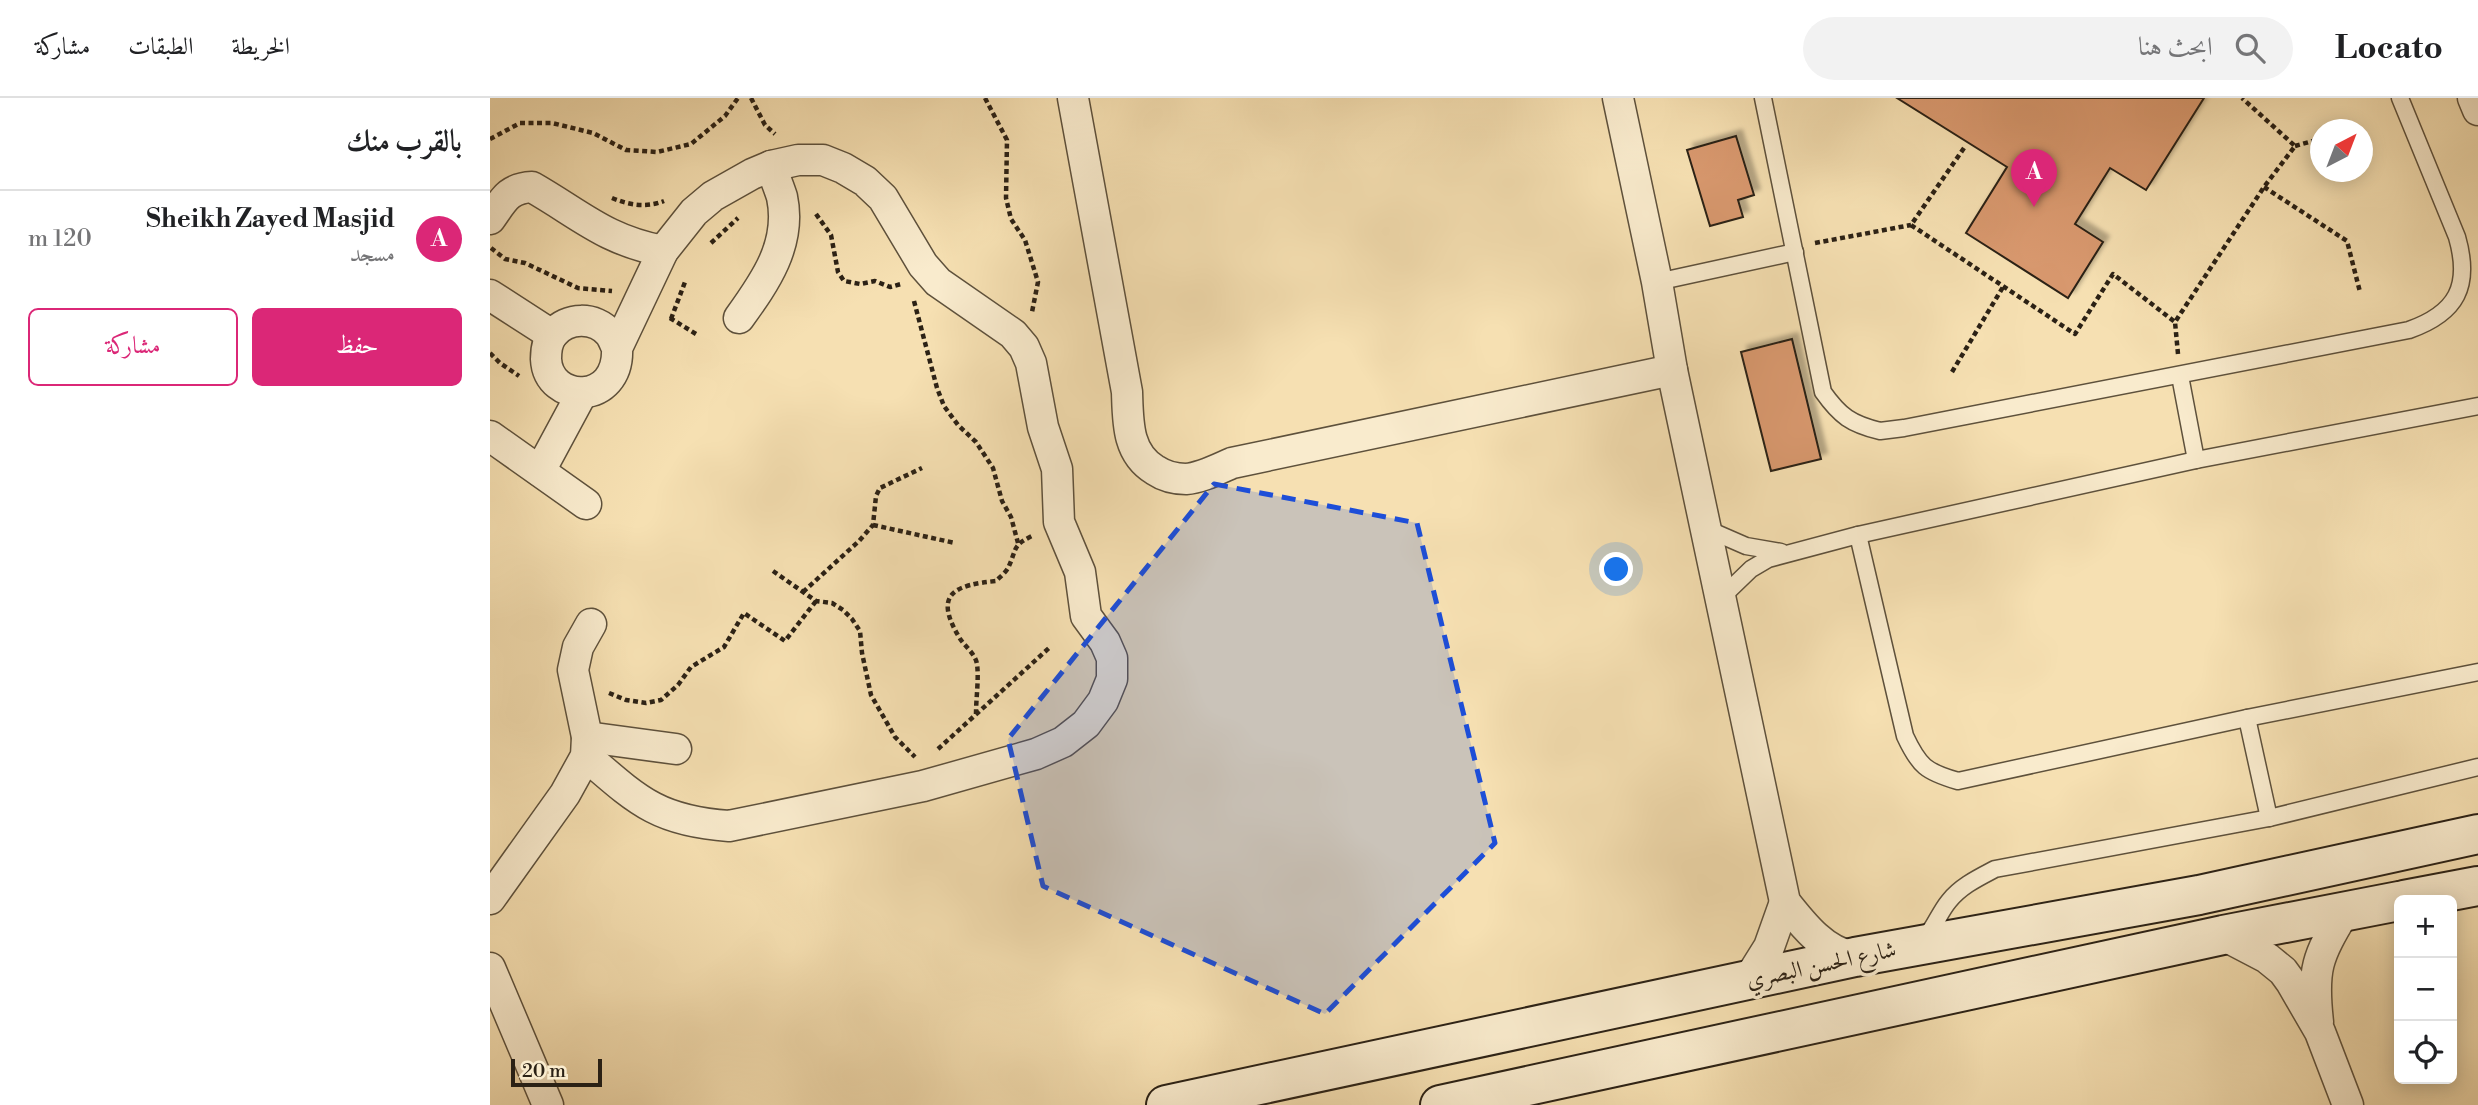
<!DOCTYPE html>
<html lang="ar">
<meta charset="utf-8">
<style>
:root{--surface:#fff;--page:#f2f2f2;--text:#202124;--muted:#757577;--line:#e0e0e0;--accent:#db2777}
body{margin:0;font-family:"Libre Bodoni",Amiri,serif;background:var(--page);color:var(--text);direction:rtl}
.controls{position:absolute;right:21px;bottom:21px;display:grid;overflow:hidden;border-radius:10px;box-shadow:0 4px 18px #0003}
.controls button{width:63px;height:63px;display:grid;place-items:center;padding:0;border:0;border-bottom:2px solid var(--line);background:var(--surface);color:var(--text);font:35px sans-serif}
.compass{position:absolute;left:1820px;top:21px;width:63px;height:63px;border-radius:50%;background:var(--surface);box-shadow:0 4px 18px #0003;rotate:42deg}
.scale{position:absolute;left:21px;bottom:18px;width:91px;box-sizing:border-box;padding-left:7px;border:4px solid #2b2115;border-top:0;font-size:19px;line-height:24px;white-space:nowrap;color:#2b2115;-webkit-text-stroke:5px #f9ebcd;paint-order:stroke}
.you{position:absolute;left:1127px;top:472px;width:24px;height:24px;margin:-18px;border:5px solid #fff;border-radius:50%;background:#1a73e8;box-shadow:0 0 0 10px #1a73e833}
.badge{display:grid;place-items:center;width:46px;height:46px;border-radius:50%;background:var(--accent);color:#fff;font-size:23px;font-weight:700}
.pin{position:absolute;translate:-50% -58px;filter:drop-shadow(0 2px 4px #0008)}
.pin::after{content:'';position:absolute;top:37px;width:24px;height:21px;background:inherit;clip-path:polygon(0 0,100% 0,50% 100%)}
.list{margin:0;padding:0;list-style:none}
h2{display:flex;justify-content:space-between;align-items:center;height:91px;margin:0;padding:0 28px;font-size:30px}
h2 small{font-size:23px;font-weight:400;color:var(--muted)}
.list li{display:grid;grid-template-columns:46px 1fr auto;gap:21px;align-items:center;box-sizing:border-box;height:98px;padding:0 28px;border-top:2px solid var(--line)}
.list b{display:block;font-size:26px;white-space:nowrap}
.list p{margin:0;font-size:23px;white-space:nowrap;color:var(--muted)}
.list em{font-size:23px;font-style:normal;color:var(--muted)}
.actions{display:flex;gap:14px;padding:21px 28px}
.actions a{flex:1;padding:16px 0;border:2px solid var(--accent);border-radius:10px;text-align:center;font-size:24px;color:var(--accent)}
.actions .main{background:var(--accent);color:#fff}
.icon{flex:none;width:38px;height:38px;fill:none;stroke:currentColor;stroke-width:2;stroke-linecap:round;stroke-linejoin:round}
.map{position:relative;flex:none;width:1988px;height:1007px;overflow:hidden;direction:ltr}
header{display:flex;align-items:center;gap:42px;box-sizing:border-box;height:98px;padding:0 35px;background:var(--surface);border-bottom:2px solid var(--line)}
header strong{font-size:33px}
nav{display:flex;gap:38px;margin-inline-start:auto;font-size:24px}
.search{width:490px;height:63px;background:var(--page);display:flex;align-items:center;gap:18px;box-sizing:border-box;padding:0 24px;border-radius:38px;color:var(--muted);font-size:26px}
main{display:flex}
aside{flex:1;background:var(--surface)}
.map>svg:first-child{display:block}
</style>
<header>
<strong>Locato</strong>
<div class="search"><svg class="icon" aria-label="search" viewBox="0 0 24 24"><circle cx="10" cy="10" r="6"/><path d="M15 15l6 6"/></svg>ابحث هنا</div>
<nav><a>الخريطة</a><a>الطبقات</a><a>مشاركة</a></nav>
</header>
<main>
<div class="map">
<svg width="1988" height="1007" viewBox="0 0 1988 1007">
<defs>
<filter id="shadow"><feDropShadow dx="6" dy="-6" stdDeviation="2" flood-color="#0004"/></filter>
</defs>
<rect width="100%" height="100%" fill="#f6e0b2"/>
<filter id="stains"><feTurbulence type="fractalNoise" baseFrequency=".00286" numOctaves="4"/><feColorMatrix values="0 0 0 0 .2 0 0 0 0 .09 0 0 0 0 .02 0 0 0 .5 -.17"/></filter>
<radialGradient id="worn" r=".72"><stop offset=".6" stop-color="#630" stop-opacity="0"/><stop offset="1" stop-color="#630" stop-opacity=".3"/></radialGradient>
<g fill="#d8986e" stroke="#2b2115" stroke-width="2" filter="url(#shadow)">
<path d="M 1407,0 L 1714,0 L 1656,92 L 1620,70 L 1585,126 L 1613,144 L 1578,200 L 1476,135 L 1517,69 Z"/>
<path d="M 1246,38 L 1264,97 L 1248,102 L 1253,119 L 1220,128 L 1197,52 Z"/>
<path d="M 1302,241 L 1331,361 L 1281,373 L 1251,254 Z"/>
</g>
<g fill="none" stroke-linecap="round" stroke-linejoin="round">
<g stroke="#5e513c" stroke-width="19">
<g id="lane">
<path d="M 1273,0 L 1333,294 C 1350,318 1361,326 1390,333 L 1414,330 L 1919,232 C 1967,215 1981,188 1967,139 L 1910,0"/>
<path d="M 1167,184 L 1305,154"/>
<path d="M 1690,278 L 1706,362"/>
<path d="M 1217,431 L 1256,448 L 1291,454"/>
<path d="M 1368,437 L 1415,638 C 1429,668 1436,674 1468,683 L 1757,620 L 1988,574"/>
<path d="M 1232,499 L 1261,471 L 1278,461 L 1368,437 L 1706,362 L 1988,308"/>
<path d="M 1757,620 L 1779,720"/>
<path d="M 1434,841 C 1445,829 1449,815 1459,803 C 1471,788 1488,780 1505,771 L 1779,720 L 1988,669"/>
</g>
</g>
<g stroke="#5e513c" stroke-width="33">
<g id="street">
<path d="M 583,0 L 637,294 C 638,324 637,355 665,372 C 674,378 685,381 696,381 C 711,380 728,371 742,365 L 1182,272"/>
<path d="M 1128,0 L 1167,184 L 1182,272 L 1295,804 C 1313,827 1335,855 1365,859"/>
<path d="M 1983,0 L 1988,12"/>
<path d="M 0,121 C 13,103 18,90 42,89 C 91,117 115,142 173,153"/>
<path d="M 0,197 L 62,237"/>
<path d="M 249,220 C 275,184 302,146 292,99 C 289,89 284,78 281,68"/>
<path d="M 0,338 L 96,406"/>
<path d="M 50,373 L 92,295"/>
<path d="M 97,639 L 186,651"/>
<path d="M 96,658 C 148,703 168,723 239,728 L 433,688 L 546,656 L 573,644 L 596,626 L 613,603 L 622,581 L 622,560 L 615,544 L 596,518 L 590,474 L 569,424 L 567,371 L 553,329 L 541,265 L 534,249 L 523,236 L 448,184 L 433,167 L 393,100 L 375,83 L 353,70 L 333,62 L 308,62 L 281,68 L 262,76 L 223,98 L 204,114 L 173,153 L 127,250 C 130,308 58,306 56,261 C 56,253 57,243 63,236 C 77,219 105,218 120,236 C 123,240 125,246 127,250"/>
<path d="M 0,801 L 75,696 L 96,658 L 97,639 L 83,572 L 88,549 L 101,526"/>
<path d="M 1733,837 L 1777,860 L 1793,873 L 1801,884 L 1830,934 L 1858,1007"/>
<path d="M 0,870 L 58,1007"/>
<path d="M 1259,881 L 1279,849 L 1295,804"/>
<path d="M 1828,924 C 1822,871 1827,859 1854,814"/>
</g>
</g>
<g stroke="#2b2115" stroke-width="42">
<g id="secondary">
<path d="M 1914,802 L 1988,788"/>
<path d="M 676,1007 L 1365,859 L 1709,797 L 1988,736"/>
<path d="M 950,1007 L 1733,837 L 1909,803"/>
</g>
</g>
<g stroke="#2b2115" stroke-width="4.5" stroke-dasharray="5 3.5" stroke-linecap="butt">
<path d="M 261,0 L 275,27 L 285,36"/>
<path d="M 495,0 L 517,42 L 516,100 L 521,121 L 535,142 L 548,184 L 542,214"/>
<path d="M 1867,32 L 1868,31"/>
<path d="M 0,41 L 30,25 L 62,25 L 103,35 L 136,52 L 167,54 L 201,46 L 235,18 L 248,0"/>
<path d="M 1805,48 L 1830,41"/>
<path d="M 1474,50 L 1421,127 L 1585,236 L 1623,176 L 1685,224"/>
<path d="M 1774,89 L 1857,143 L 1870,194"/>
<path d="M 122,100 C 139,107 156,110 174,103"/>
<path d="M 326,116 L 341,137 L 348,174 L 354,183 L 370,186 L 385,183 L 400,189 L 411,186"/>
<path d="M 221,145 L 248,120"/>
<path d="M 1325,145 L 1421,127"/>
<path d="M 1,150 L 15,161 L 35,165 L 88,190 L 122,193"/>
<path d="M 424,203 L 447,290 L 454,308 L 468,327 L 486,344 L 503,370 L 512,403 L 521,419 L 528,445"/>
<path d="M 180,220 L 206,236"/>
<path d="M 181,221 L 195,184"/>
<path d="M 0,255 L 10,265 L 29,278"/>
<path d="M 1688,256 L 1685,224 L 1774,89 L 1805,48 L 1752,0"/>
<path d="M 1462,274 L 1513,189"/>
<path d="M 383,427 L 465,445"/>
<path d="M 283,473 L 326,503 L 342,505 L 353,512 L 362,521 L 370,533 L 372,555 L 381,597 L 405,639 L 425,659"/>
<path d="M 313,494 L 369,443 L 383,427 L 386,398 L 390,390 L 432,370"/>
<path d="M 119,595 L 136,602 L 156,605 L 171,602 L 188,587 L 201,569 L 234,549 L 254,515 L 295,543 L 326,503"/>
<path d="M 486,616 C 486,600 489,581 487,566 C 485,555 474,548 469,539 C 442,494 467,487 506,483 C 510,479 516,474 518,470 C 527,452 521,448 542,438"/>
<path d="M 448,651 L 559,550"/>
</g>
<use href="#lane" stroke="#f9ebcd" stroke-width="16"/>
<use href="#street" stroke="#f9ebcd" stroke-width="30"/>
<use href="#secondary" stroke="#f9ebcd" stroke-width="38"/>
</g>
<path fill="#1d4ed8" fill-opacity="0.2" stroke="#1d4ed8" stroke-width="5" stroke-dasharray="14 9" stroke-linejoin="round" d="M 724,386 L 927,425 L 1005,745 L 835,916 L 553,788 L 518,641 Z"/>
<g text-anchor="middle" stroke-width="7" stroke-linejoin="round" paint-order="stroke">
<g font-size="23" fill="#2b2115" stroke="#f9ebcd">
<text transform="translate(1331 866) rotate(-12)" y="8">شارع الحسن البصري</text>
</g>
</g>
<rect width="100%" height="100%" filter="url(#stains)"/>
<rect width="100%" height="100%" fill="url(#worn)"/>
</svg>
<div class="controls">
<button>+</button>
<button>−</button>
<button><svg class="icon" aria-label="locate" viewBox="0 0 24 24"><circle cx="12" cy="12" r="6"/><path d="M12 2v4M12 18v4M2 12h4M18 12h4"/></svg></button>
</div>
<svg class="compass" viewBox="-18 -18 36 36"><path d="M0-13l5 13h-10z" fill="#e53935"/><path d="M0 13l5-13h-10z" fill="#757577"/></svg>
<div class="scale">20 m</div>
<div class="you"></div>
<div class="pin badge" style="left:1544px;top:109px">A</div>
</div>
<aside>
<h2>بالقرب منك<small></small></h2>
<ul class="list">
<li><span class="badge">A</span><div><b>Sheikh Zayed Masjid</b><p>مسجد</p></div><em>120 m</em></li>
</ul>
<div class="actions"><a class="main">حفظ</a><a>مشاركة</a></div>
</aside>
</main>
